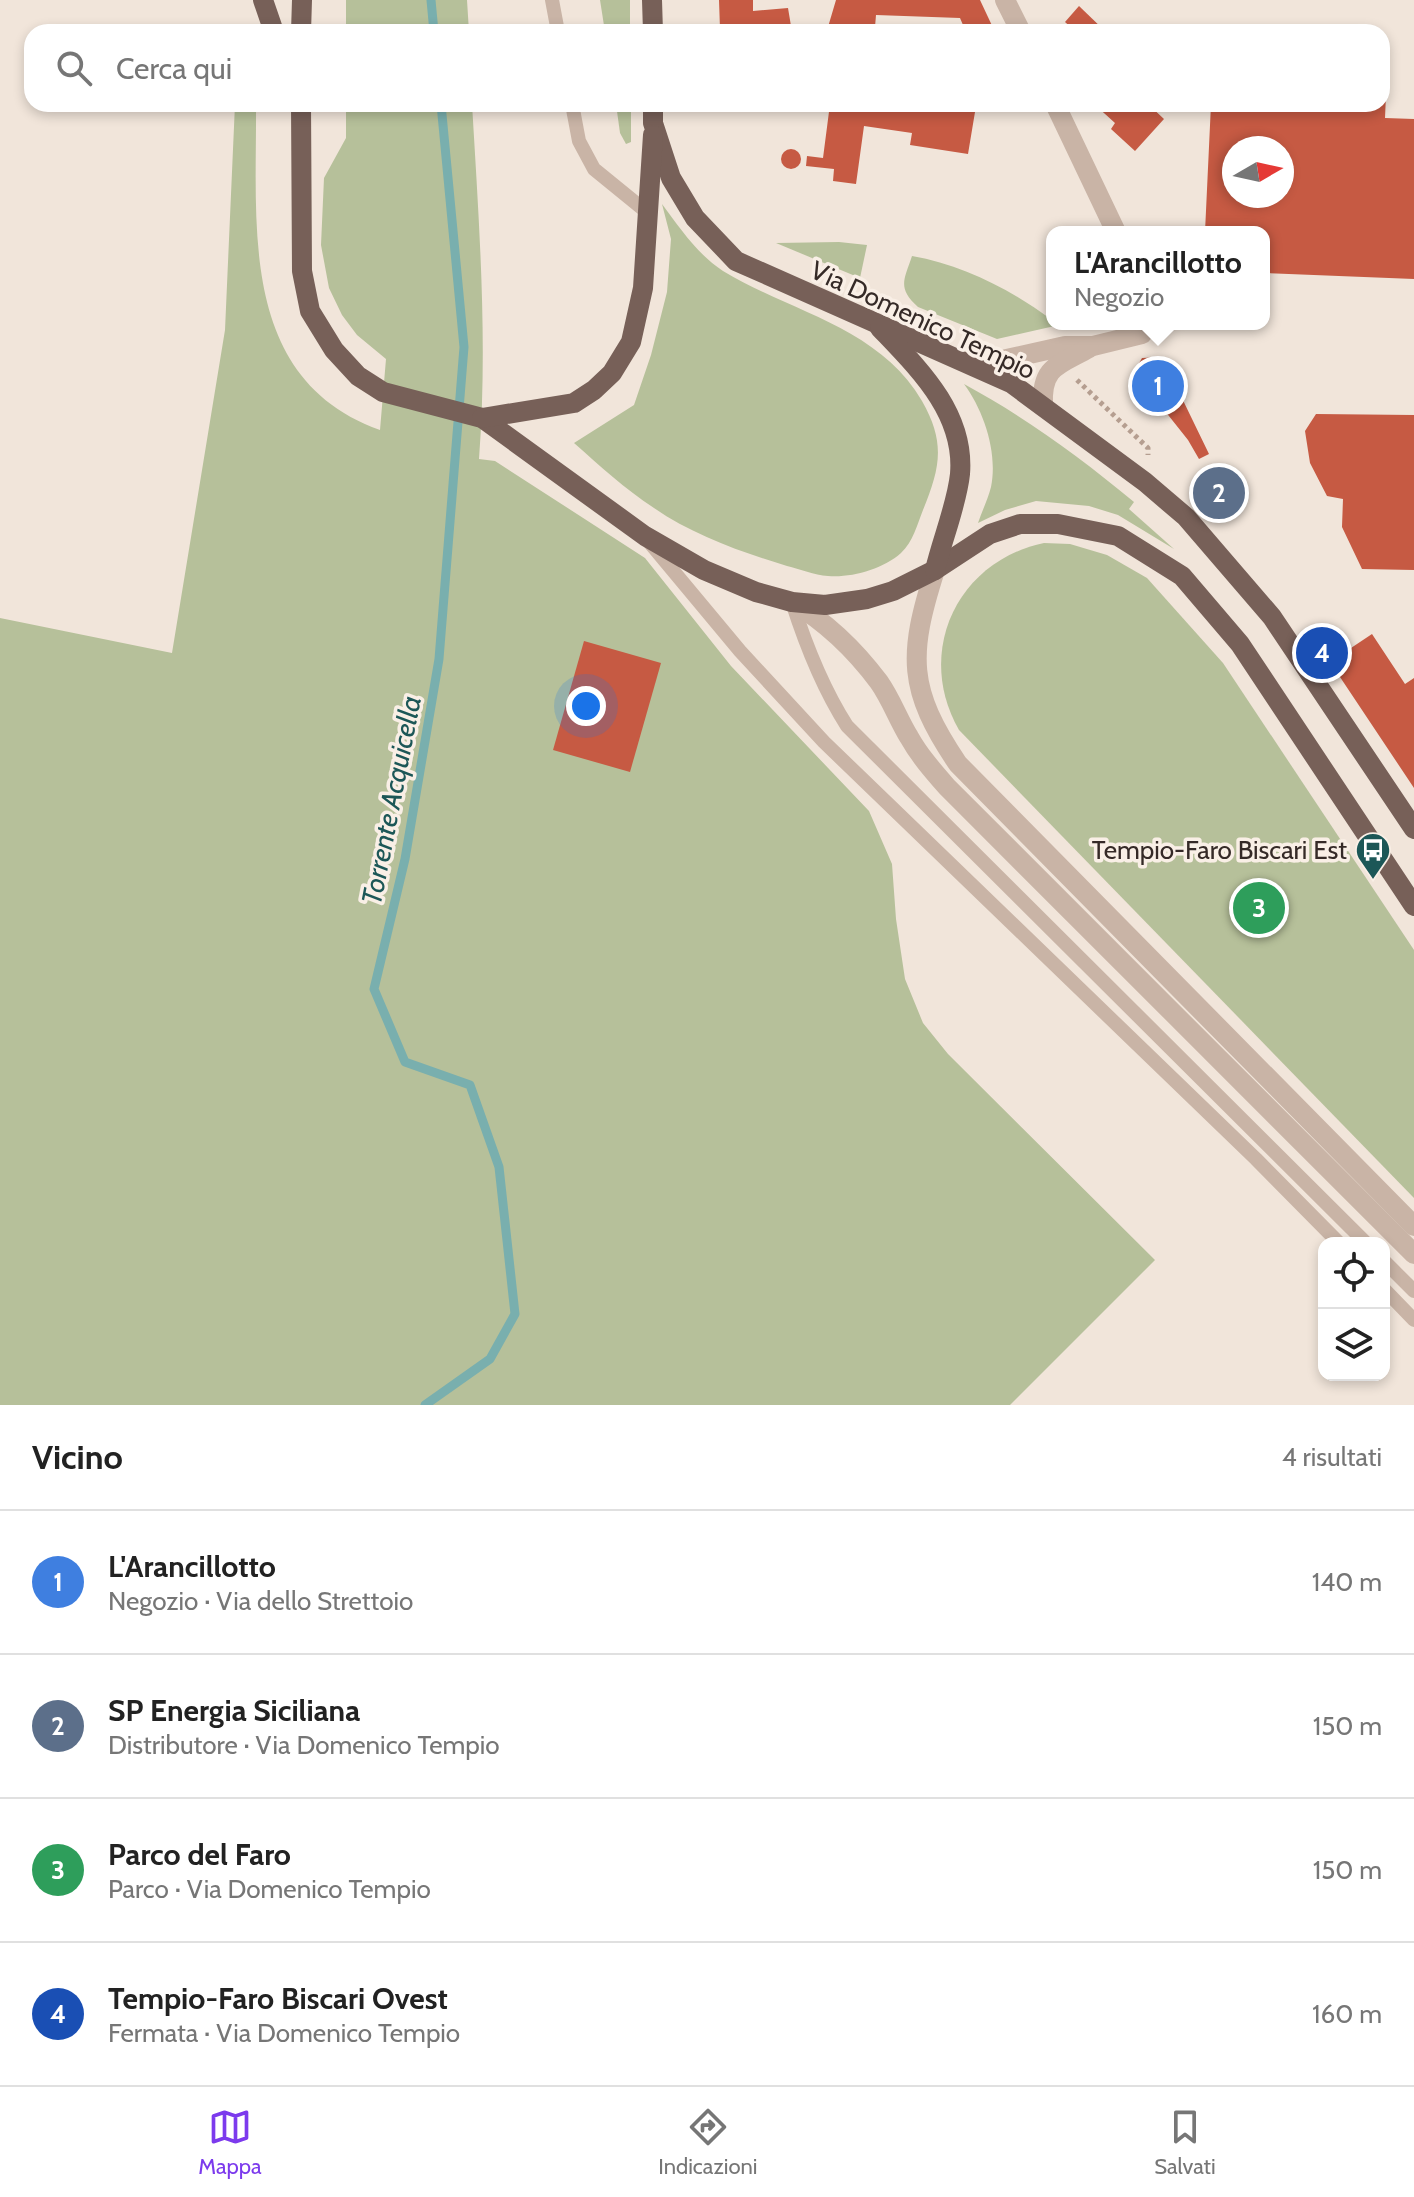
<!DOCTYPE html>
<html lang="it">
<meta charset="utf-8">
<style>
:root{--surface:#fff;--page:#f2f2f2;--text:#222;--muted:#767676;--line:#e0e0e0;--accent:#7c3aed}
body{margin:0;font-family:Cabin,sans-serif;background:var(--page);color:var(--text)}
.controls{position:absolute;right:24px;bottom:24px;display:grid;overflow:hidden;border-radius:16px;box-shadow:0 4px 12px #0003}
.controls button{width:72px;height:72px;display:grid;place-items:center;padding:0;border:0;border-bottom:2px solid var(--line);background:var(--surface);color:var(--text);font:40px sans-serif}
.compass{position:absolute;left:1222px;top:136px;width:72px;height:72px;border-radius:50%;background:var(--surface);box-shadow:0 4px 12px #0003;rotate:81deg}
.you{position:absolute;left:586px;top:706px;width:28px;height:28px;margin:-20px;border:6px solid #fff;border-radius:50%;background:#1a73e8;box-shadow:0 0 0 12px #1a73e833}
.badge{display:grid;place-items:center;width:52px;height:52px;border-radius:50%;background:var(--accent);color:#fff;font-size:26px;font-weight:700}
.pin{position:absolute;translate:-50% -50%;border:4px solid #fff;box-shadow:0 2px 8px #0006}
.popup{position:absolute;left:1046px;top:226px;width:224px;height:104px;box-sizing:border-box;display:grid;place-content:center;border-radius:16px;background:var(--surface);filter:drop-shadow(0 2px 6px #0005);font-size:26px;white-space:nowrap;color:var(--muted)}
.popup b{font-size:30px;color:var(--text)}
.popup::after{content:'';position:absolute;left:50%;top:100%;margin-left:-16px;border:16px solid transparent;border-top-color:var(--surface)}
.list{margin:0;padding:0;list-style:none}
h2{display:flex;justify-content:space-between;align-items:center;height:104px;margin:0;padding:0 32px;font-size:34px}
h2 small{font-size:26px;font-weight:400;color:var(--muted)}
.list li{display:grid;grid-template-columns:52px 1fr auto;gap:24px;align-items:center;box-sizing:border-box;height:144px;padding:0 32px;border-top:2px solid var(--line)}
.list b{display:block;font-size:30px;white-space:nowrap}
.list p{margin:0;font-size:26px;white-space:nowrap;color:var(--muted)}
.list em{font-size:26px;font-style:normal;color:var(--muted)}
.icon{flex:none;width:44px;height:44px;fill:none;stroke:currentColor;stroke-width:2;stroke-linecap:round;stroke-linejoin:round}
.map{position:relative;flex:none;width:1414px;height:1405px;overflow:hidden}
.search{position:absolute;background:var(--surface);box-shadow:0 4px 12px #0003;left:24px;right:24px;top:24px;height:88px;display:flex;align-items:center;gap:20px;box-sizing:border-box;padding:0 28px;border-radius:24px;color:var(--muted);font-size:30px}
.sheet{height:680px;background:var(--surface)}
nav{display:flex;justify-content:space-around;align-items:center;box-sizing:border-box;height:112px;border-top:2px solid var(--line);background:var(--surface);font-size:22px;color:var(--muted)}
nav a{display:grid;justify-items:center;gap:4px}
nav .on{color:var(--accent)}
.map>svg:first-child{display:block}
</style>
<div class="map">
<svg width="1414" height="1405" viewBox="0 0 1414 1405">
<rect width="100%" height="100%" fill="#f1e5da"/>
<g fill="#b6c09a">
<path d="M 346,0 L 467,0 L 469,32 L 346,32 Z"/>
<path d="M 600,0 L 630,0 L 630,32 L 605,32 Z"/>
<path d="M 235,104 L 256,104 C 257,226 238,379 380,430 L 386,359 L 357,335 L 342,315 L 329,288 L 321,245 L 324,178 L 346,138 L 346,104 L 472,104 C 479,223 488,341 479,459 L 495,461 L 645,558 L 731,666 L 869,811 L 892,864 L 896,919 L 905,979 L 923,1023 L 948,1054 L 1155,1260 L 1010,1405 L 0,1405 L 0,618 L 172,653 L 225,330 Z"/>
<path d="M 616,104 L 631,104 L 631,142 L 626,144 L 620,133 Z"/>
<path d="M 662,204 C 680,228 697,254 723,271 C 790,312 879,327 922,401 C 946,443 940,468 923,510 C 917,525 913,542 901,553 C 883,569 852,578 828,576 C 814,575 800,569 787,566 C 741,552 693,535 654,508 C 625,489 600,466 574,443 L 634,405 L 651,355 L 667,292 L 671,239 Z"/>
<path d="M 839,242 L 867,245 L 860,278 L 776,243 Z"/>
<path d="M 912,256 C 963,265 1010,289 1052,320 L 1052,324 L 1059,325 L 997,339 L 918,307 C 897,288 904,280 912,256 Z"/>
<path d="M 964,384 C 1025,417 1080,457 1134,502 L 1129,509 L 1174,549 L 1118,515 L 1089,506 L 1036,501 L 1005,510 L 978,523 C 982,511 988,499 991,487 C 998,453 984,411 964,384 Z"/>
<path d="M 1044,543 L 1070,544 L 1107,555 L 1147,578 L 1223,663 L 1414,950 L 1414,1198 L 959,730 C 914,651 958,561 1044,543 Z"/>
</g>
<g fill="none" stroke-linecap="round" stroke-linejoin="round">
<g stroke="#79afae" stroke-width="9">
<path d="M 431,0 L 434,32"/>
<path d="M 425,1405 L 490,1359 L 515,1314 L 499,1167 L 470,1085 L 405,1062 L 374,989 L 405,859 L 439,659 L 464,347 L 441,104"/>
</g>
</g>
<g fill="#c65a43" fill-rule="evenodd">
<path d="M 719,0 L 753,0 L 753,11 L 788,8 L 792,32 L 712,32 L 720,29 Z"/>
<path d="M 836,0 L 980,0 L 995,32 L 966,32 L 960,18 L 876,15 L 875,27 L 828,27 Z"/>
<path d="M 1079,6 L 1106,32 L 1076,32 L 1065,22 Z"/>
<path d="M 1382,48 L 1388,48 L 1385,118 L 1414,119 L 1414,279 L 1264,273 L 1264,232 L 1205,232 L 1211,104 L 1382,104 ZM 1234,148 L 1282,148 L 1282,196 L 1234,196 Z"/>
<path d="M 830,104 L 867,104 L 866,107 L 899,112 L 900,104 L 976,106 L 968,154 L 910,145 L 912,133 L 864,126 L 856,184 L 833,181 L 834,169 L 806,166 L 807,156 L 823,158 Z"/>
<path d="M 1094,104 L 1148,104 L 1164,119 L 1135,151 L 1111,129 L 1115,123 Z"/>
<circle cx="791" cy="159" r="10"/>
<path d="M 1162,357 L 1209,454 L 1199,459 L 1188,440 L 1134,372 L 1142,358 Z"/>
<path d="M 1316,414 L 1414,415 L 1414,570 L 1362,569 L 1342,527 L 1343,499 L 1327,496 L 1310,463 L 1305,431 Z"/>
<path d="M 1224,467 L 1245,499 L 1218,516 L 1198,483 Z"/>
<path d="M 1372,634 L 1405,684 L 1414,678 L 1414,788 L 1330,662 Z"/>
<path d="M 584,641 L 661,663 L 630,772 L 553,750 Z"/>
</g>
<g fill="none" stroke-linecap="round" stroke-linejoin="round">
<path stroke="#b59e90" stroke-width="5" stroke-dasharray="4 4" stroke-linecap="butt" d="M 1077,380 L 1148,448 L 1148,455"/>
<g stroke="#c9b4a6" stroke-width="14">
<path d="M 552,0 L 558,32"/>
<path d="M 572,104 L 579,141 L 594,169 L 648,213"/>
<path d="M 650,543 L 740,651 L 824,742 L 1256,1159 L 1339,1243"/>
<path d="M 792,602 C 806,646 822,687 847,726 L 1366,1243"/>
<path d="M 1384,1261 L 1414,1291"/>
<path d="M 1384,1289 L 1414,1320"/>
</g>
<g stroke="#c9b4a6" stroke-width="20">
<path d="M 1005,0 L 1021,32"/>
<path d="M 1055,104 L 1116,232"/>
<path d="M 971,364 L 1002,360 L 1065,346 L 1093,346 L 1142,334 L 1148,324"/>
<path d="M 1043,405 C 1041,366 1059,365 1089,348"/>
<path d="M 935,570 C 908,655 907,689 958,764 L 1414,1226"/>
<path d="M 792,602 C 826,622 855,650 879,682 C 891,699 898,719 909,737 C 919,755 933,771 947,787 L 1414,1254"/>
</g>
<g stroke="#776058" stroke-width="20">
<path d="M 263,0 L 274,32"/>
<path d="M 652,0 L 653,32"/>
<path d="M 301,32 L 302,0"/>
<path d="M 301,104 L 302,271 L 310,311 L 334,350 L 358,376 L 383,392 L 482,418 L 645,536 L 704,570 L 756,592 L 792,602 L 825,605 L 867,599 L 893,591 L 935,570 L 990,534 L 1020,524 L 1058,524 L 1118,536 L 1182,576 L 1240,644 L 1414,906"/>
<path d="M 653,104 L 653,123 L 671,178 L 695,218 L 736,261 L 1011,383 L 1145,482 L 1186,517 L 1272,617 L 1414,829"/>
<path d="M 880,328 C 919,369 965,413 960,474 C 957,504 942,540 935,570"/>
<path d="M 482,418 L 574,403 L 594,390 L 612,373 L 631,342 L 643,288 L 653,135"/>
</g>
</g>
<defs>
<g id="bus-pin" transform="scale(1.8)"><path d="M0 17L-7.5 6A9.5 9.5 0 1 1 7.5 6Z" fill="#1c5757" stroke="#f9efe6"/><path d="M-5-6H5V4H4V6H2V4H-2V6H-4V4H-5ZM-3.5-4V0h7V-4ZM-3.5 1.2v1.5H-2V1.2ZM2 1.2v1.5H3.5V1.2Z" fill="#fff"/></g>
</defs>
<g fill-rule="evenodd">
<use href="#bus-pin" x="1373" y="850"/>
</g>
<g text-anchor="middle" stroke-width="7" stroke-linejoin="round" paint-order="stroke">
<g font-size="26" fill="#352a27" stroke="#f9efe6">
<text transform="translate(923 320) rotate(25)" y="9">Via Domenico Tempio</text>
</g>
<g font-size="26" fill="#352a27" stroke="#f9efe6" text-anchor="end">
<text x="1347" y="859">Tempio-Faro Biscari Est</text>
</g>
<g font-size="28" font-style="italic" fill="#1c5757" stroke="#f9efe6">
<text transform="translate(391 800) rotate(-79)" y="10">Torrente Acquicella</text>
</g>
</g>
</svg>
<div class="controls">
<button><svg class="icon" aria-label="locate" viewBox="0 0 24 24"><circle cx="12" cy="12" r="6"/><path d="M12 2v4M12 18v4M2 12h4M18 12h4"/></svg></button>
<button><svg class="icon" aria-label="layers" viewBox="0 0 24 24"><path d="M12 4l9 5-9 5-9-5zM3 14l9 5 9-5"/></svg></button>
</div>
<svg class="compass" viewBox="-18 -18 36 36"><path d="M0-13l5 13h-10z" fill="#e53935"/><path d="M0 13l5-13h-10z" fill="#767676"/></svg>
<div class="you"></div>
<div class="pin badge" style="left:1158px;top:386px;background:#3f7fe0">1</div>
<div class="popup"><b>L'Arancillotto</b>Negozio</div>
<div class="pin badge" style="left:1219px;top:493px;background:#5c6f8a">2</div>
<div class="pin badge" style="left:1259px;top:908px;background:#2e9e5b">3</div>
<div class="pin badge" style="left:1322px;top:653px;background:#1a4fb4">4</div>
<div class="search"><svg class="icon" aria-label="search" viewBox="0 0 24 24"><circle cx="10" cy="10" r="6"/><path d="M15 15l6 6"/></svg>Cerca qui</div>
</div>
<section class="sheet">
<h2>Vicino<small>4 risultati</small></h2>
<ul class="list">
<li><span class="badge" style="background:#3f7fe0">1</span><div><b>L'Arancillotto</b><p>Negozio · Via dello Strettoio</p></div><em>140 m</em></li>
<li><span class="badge" style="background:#5c6f8a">2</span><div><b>SP Energia Siciliana</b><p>Distributore · Via Domenico Tempio</p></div><em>150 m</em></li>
<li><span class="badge" style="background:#2e9e5b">3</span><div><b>Parco del Faro</b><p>Parco · Via Domenico Tempio</p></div><em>150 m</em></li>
<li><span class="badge" style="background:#1a4fb4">4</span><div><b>Tempio-Faro Biscari Ovest</b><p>Fermata · Via Domenico Tempio</p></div><em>160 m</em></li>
</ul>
</section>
<nav>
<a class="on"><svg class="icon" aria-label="map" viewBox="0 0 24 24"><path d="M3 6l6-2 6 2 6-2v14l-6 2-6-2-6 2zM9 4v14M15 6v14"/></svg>Mappa</a>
<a><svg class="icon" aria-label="directions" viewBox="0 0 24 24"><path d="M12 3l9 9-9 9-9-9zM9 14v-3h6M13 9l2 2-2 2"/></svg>Indicazioni</a>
<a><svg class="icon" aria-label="saved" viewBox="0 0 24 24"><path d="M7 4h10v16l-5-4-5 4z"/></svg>Salvati</a>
</nav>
